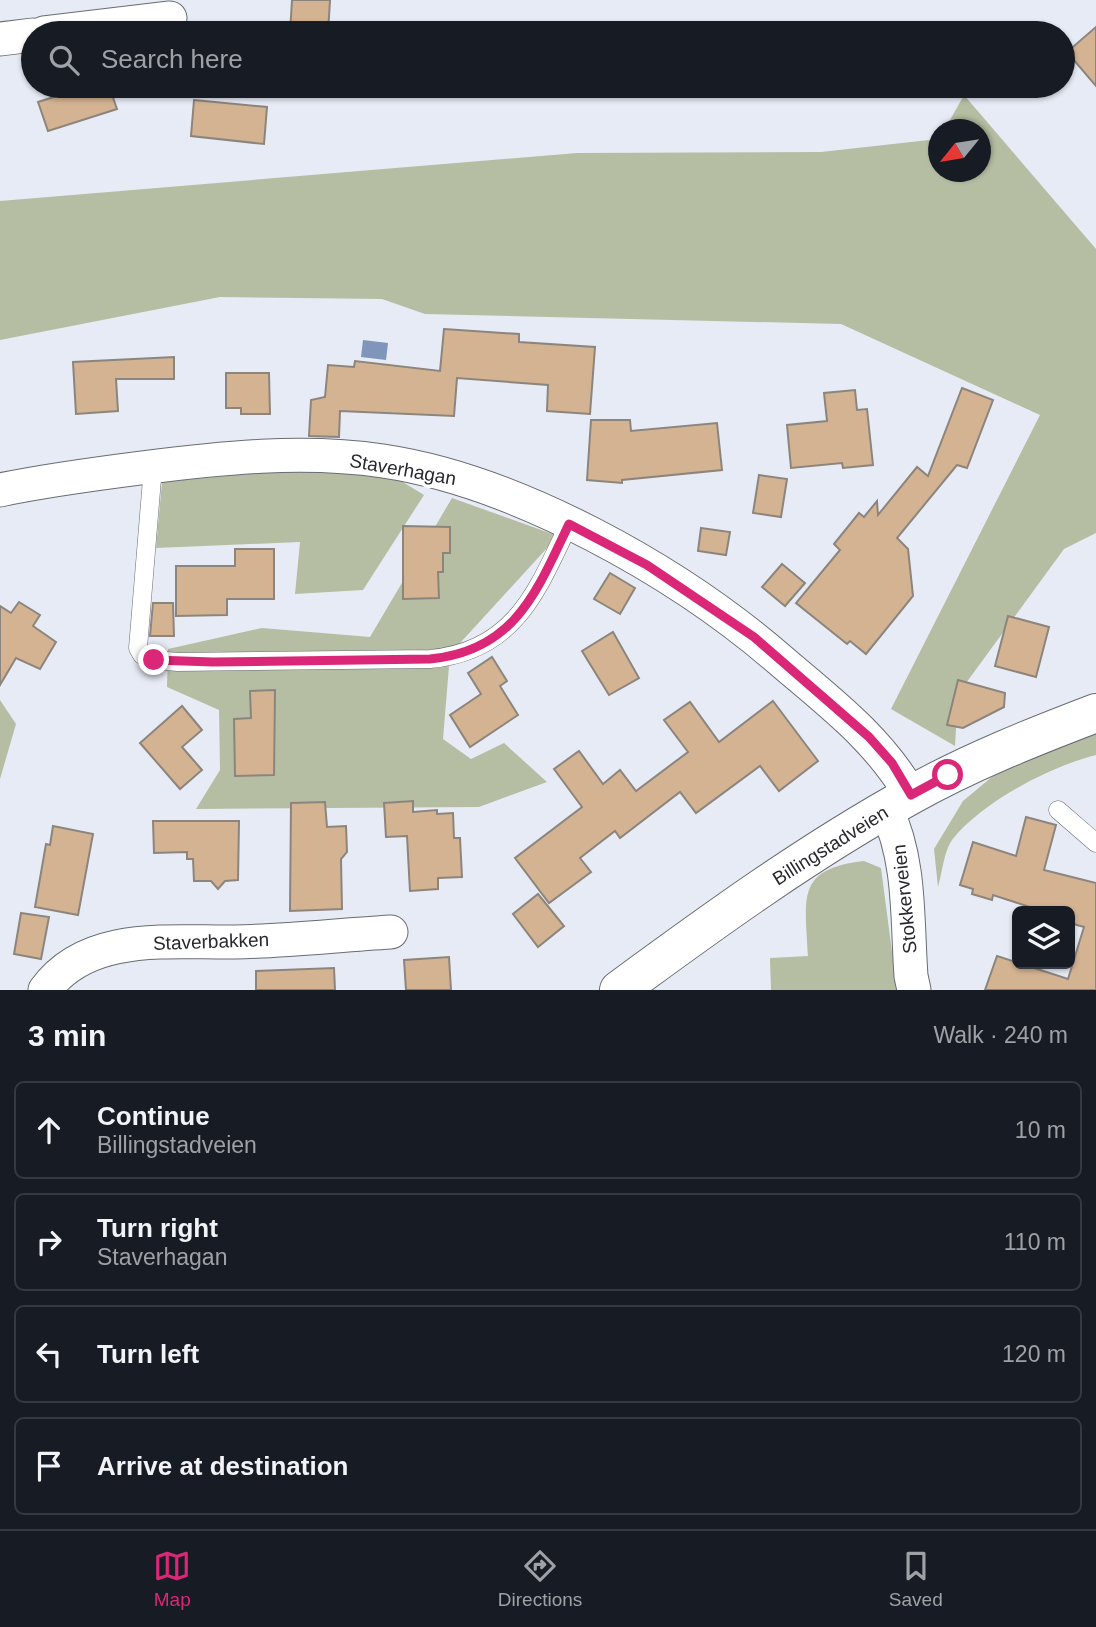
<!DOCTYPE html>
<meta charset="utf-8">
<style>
:root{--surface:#171b24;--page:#242831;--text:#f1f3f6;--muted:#9ea1a6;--line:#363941;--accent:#db2777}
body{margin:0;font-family:Helvetica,sans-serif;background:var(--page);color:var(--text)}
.controls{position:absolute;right:21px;bottom:21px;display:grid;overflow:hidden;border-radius:10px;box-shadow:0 2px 5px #0004}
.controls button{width:63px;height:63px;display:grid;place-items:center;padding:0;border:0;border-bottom:2px solid var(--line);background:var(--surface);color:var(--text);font:35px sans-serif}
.compass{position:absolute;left:928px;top:119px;width:63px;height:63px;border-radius:50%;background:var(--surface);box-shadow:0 2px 5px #0004;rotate:240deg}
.stop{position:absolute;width:21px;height:21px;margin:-16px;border:5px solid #db2777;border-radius:50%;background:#fff}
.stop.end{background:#db2777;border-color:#fff;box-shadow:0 2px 7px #0008}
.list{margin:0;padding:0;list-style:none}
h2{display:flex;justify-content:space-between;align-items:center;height:91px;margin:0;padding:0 28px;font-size:30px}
h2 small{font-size:23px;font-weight:400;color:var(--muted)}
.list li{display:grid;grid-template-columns:46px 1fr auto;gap:21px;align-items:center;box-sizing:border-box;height:98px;margin:0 14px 14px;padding:0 14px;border:2px solid var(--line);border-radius:10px}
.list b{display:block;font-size:26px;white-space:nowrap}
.list p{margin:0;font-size:23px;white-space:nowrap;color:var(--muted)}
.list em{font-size:23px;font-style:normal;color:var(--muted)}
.icon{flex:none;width:38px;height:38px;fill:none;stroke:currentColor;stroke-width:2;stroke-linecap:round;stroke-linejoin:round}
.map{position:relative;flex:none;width:1096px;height:990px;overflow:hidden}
.search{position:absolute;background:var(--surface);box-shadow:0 2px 5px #0004;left:21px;right:21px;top:21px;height:77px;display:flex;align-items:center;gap:18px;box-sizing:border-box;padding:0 24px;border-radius:38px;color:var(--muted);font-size:26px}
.sheet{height:539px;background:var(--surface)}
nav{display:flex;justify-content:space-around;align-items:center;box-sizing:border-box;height:98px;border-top:2px solid var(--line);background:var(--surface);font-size:19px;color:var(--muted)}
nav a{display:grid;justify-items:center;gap:4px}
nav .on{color:var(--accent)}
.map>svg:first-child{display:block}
</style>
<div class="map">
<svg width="1096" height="990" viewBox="0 0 1096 990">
<rect width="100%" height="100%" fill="#e7ebf5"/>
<g fill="#b5bea3">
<path d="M 964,95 L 1096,249 L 1096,533 L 1064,549 L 958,694 L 955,746 L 891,709 L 1040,415 L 841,324 L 425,314 L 382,299 L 220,297 L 0,340 L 0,201 L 577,153 L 821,152 L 938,139 L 939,172 L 981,172 L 981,130 L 945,129 Z"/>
<path d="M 269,472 L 388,473 L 424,495 L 363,590 L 295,594 L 300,542 L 156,548 L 162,482 Z"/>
<path d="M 452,498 L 558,536 L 450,654 L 443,739 L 471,759 L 504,743 L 547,782 L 479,807 L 196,809 L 220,770 L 219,710 L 167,687 L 168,649 L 262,628 L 370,637 Z"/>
<path d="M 0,700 L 16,724 L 0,779 Z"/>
<path d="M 1096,731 L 1096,755 C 1049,767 982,802 952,840 C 944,851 942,874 938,887 L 934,849 L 963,801 L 1005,766 Z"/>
<path d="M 864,861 L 881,868 L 897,990 L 771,990 L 770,958 L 808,956 C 806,899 794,869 864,861 Z"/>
</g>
<path fill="#7f96ba" d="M 363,340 L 388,343 L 386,360 L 361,357 Z"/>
<g fill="#d4b392" stroke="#8c857d" stroke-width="2">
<path d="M 292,0 L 330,0 L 328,33 L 290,33 Z"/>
<path d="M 1096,27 L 1096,86 L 1067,52 Z"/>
<path d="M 75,86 L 109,86 L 117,109 L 48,131 L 38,102 L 76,90 Z"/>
<path d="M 194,100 L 267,107 L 264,144 L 191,136 Z"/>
<path d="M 444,329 L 519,334 L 519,342 L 595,347 L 590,414 L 547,411 L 548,385 L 457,378 L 454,416 L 340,411 L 339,437 L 309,436 L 311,400 L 325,397 L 328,365 L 354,367 L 355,361 L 440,371 Z"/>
<path d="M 174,357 L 174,379 L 116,379 L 118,411 L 76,414 L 73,362 Z"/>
<path d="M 226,373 L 269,373 L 270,414 L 241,414 L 241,408 L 226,408 Z"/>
<path d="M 962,388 L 993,400 L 967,468 L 957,465 L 897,538 L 908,549 L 913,596 L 866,654 L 850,641 L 847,644 L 796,603 L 840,550 L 834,544 L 859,513 L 864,517 L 877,501 L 878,515 L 917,467 L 928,476 Z"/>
<path d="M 855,390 L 857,410 L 867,409 L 873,465 L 843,468 L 842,463 L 791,468 L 787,425 L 827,421 L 824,393 Z"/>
<path d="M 591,420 L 630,420 L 631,431 L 717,423 L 722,470 L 622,480 L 622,483 L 587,480 Z"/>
<path d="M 759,475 L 787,479 L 781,517 L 753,513 Z"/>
<path d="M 403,526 L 450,527 L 450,553 L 443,553 L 443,572 L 438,572 L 439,598 L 403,599 Z"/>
<path d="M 701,528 L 730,532 L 726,555 L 698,551 Z"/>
<path d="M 235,549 L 274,549 L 274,599 L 227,599 L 227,615 L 176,616 L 176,566 L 235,566 Z"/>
<path d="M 782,564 L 805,583 L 785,606 L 762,587 Z"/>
<path d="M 610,573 L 635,588 L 620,614 L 594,599 Z"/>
<path d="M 19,602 L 40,615 L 33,626 L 56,642 L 40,669 L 16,658 L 0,685 L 0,606 L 11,613 Z"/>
<path d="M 153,603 L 173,603 L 174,636 L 150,636 Z"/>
<path d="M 1008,616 L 1049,627 L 1036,677 L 995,666 Z"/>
<path d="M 613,632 L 639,678 L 609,695 L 582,651 Z"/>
<path d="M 492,657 L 507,681 L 500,686 L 518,715 L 470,747 L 450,715 L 481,694 L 468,673 Z"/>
<path d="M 958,680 L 1005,693 L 1004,707 L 963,728 L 947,725 Z"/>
<path d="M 275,690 L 274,775 L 235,776 L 234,719 L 251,718 L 250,691 Z"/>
<path d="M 773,701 L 818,761 L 779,791 L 760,766 L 696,813 L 680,792 L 620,838 L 615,831 L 580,858 L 591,872 L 549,903 L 515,858 L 582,807 L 554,769 L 579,751 L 603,784 L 620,770 L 636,791 L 688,752 L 664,720 L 690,702 L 719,742 Z"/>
<path d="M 182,706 L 202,730 L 182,747 L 202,770 L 180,789 L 140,743 Z"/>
<path d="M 413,801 L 413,812 L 437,810 L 437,814 L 453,813 L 454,838 L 460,838 L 462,877 L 438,878 L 438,889 L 410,891 L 407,836 L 386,837 L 384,803 Z"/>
<path d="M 325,802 L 327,827 L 346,826 L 347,852 L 341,859 L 342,909 L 290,911 L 291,803 Z"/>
<path d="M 1026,817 L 1056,825 L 1044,870 L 1096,883 L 1096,990 L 985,990 L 997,956 L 1068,979 L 1084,927 L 1070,923 L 1070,911 L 1042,911 L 993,895 L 992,900 L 972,894 L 973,889 L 960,885 L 973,842 L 1016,856 Z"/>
<path d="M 153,821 L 239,821 L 238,880 L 225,881 L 218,889 L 211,881 L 194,881 L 193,859 L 187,859 L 187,852 L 154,853 Z"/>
<path d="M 53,826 L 93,834 L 78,915 L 35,907 L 46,844 L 50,845 Z"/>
<path d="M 538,894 L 564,926 L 538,947 L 513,914 Z"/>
<path d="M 21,913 L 49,917 L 41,959 L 14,954 Z"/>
<path d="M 449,957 L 451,990 L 406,990 L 404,960 Z"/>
<path d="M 334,968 L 335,990 L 256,990 L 256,971 Z"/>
</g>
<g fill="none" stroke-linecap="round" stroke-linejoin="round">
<g stroke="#686c74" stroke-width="19">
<g id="lane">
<path d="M 153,467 L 138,648 L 142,655 L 154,660 L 178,662 L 430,659 C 515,651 537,591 569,524"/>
<path d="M 1058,810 L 1096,843"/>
</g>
</g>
<g stroke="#686c74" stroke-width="35">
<g id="street">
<path d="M 44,33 L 170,18"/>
<path d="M 0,39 L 33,35"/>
<path d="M 0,490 C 47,480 94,474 141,468 C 221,458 302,449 383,461 C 517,481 677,571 779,659 C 829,702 877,737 911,795"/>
<path d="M 886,809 C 911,860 907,921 911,976 L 914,990"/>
<path d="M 45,990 C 88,931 171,943 235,942 C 287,941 339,935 391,932"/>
</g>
</g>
<g stroke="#686c74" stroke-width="40">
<path id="secondary" d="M 619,990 C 713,921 808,852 911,795 C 970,762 1033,737 1096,713"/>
</g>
<use href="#lane" stroke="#fff" stroke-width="18"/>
<use href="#street" stroke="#fff" stroke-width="33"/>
<use href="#secondary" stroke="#fff" stroke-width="38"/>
</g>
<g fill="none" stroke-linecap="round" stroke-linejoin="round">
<path stroke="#db2777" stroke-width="9" d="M 154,660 L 213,662 L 430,659 C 515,651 537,591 569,524 L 647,565 L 754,637 L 869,737 L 892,763 L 911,795 L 948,775"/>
</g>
<g text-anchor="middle" stroke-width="7" stroke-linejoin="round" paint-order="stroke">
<g font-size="19" fill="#28292d" stroke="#fff">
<text transform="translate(403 469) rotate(10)" y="7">Staverhagan</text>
<text transform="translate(830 845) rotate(-32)" y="7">Billingstadveien</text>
<text transform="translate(904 899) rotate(-96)" y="7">Stokkerveien</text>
<text transform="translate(211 941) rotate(-2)" y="7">Staverbakken</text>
</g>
</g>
</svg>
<div class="controls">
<button><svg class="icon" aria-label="layers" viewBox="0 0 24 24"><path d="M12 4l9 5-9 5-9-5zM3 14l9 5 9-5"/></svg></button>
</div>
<svg class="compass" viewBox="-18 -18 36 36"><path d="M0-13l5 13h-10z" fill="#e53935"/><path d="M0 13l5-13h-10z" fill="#9ea1a6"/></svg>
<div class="stop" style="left:948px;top:775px"></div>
<div class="stop end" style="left:154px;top:660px"></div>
<div class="search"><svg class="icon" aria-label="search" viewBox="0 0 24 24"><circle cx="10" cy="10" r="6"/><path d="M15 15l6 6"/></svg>Search here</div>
</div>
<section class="sheet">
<h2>3 min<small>Walk · 240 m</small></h2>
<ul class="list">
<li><svg class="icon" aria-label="ahead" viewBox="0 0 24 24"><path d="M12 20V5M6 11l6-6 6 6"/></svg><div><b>Continue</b><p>Billingstadveien</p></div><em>10 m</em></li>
<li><svg class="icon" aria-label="right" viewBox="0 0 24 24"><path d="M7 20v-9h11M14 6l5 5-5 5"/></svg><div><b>Turn right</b><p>Staverhagan</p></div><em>110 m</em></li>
<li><svg class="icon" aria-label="left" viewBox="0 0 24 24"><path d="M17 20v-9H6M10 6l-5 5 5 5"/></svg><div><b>Turn left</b></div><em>120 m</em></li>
<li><svg class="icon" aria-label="arrive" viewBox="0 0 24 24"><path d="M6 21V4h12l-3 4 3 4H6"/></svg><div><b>Arrive at destination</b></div></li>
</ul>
</section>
<nav>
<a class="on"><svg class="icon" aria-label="map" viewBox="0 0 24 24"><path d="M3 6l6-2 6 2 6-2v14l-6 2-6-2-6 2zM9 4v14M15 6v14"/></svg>Map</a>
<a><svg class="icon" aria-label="directions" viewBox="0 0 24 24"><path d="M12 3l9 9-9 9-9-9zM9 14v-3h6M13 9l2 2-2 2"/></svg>Directions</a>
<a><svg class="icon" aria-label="saved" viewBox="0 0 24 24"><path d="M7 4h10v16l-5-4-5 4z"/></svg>Saved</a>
</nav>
